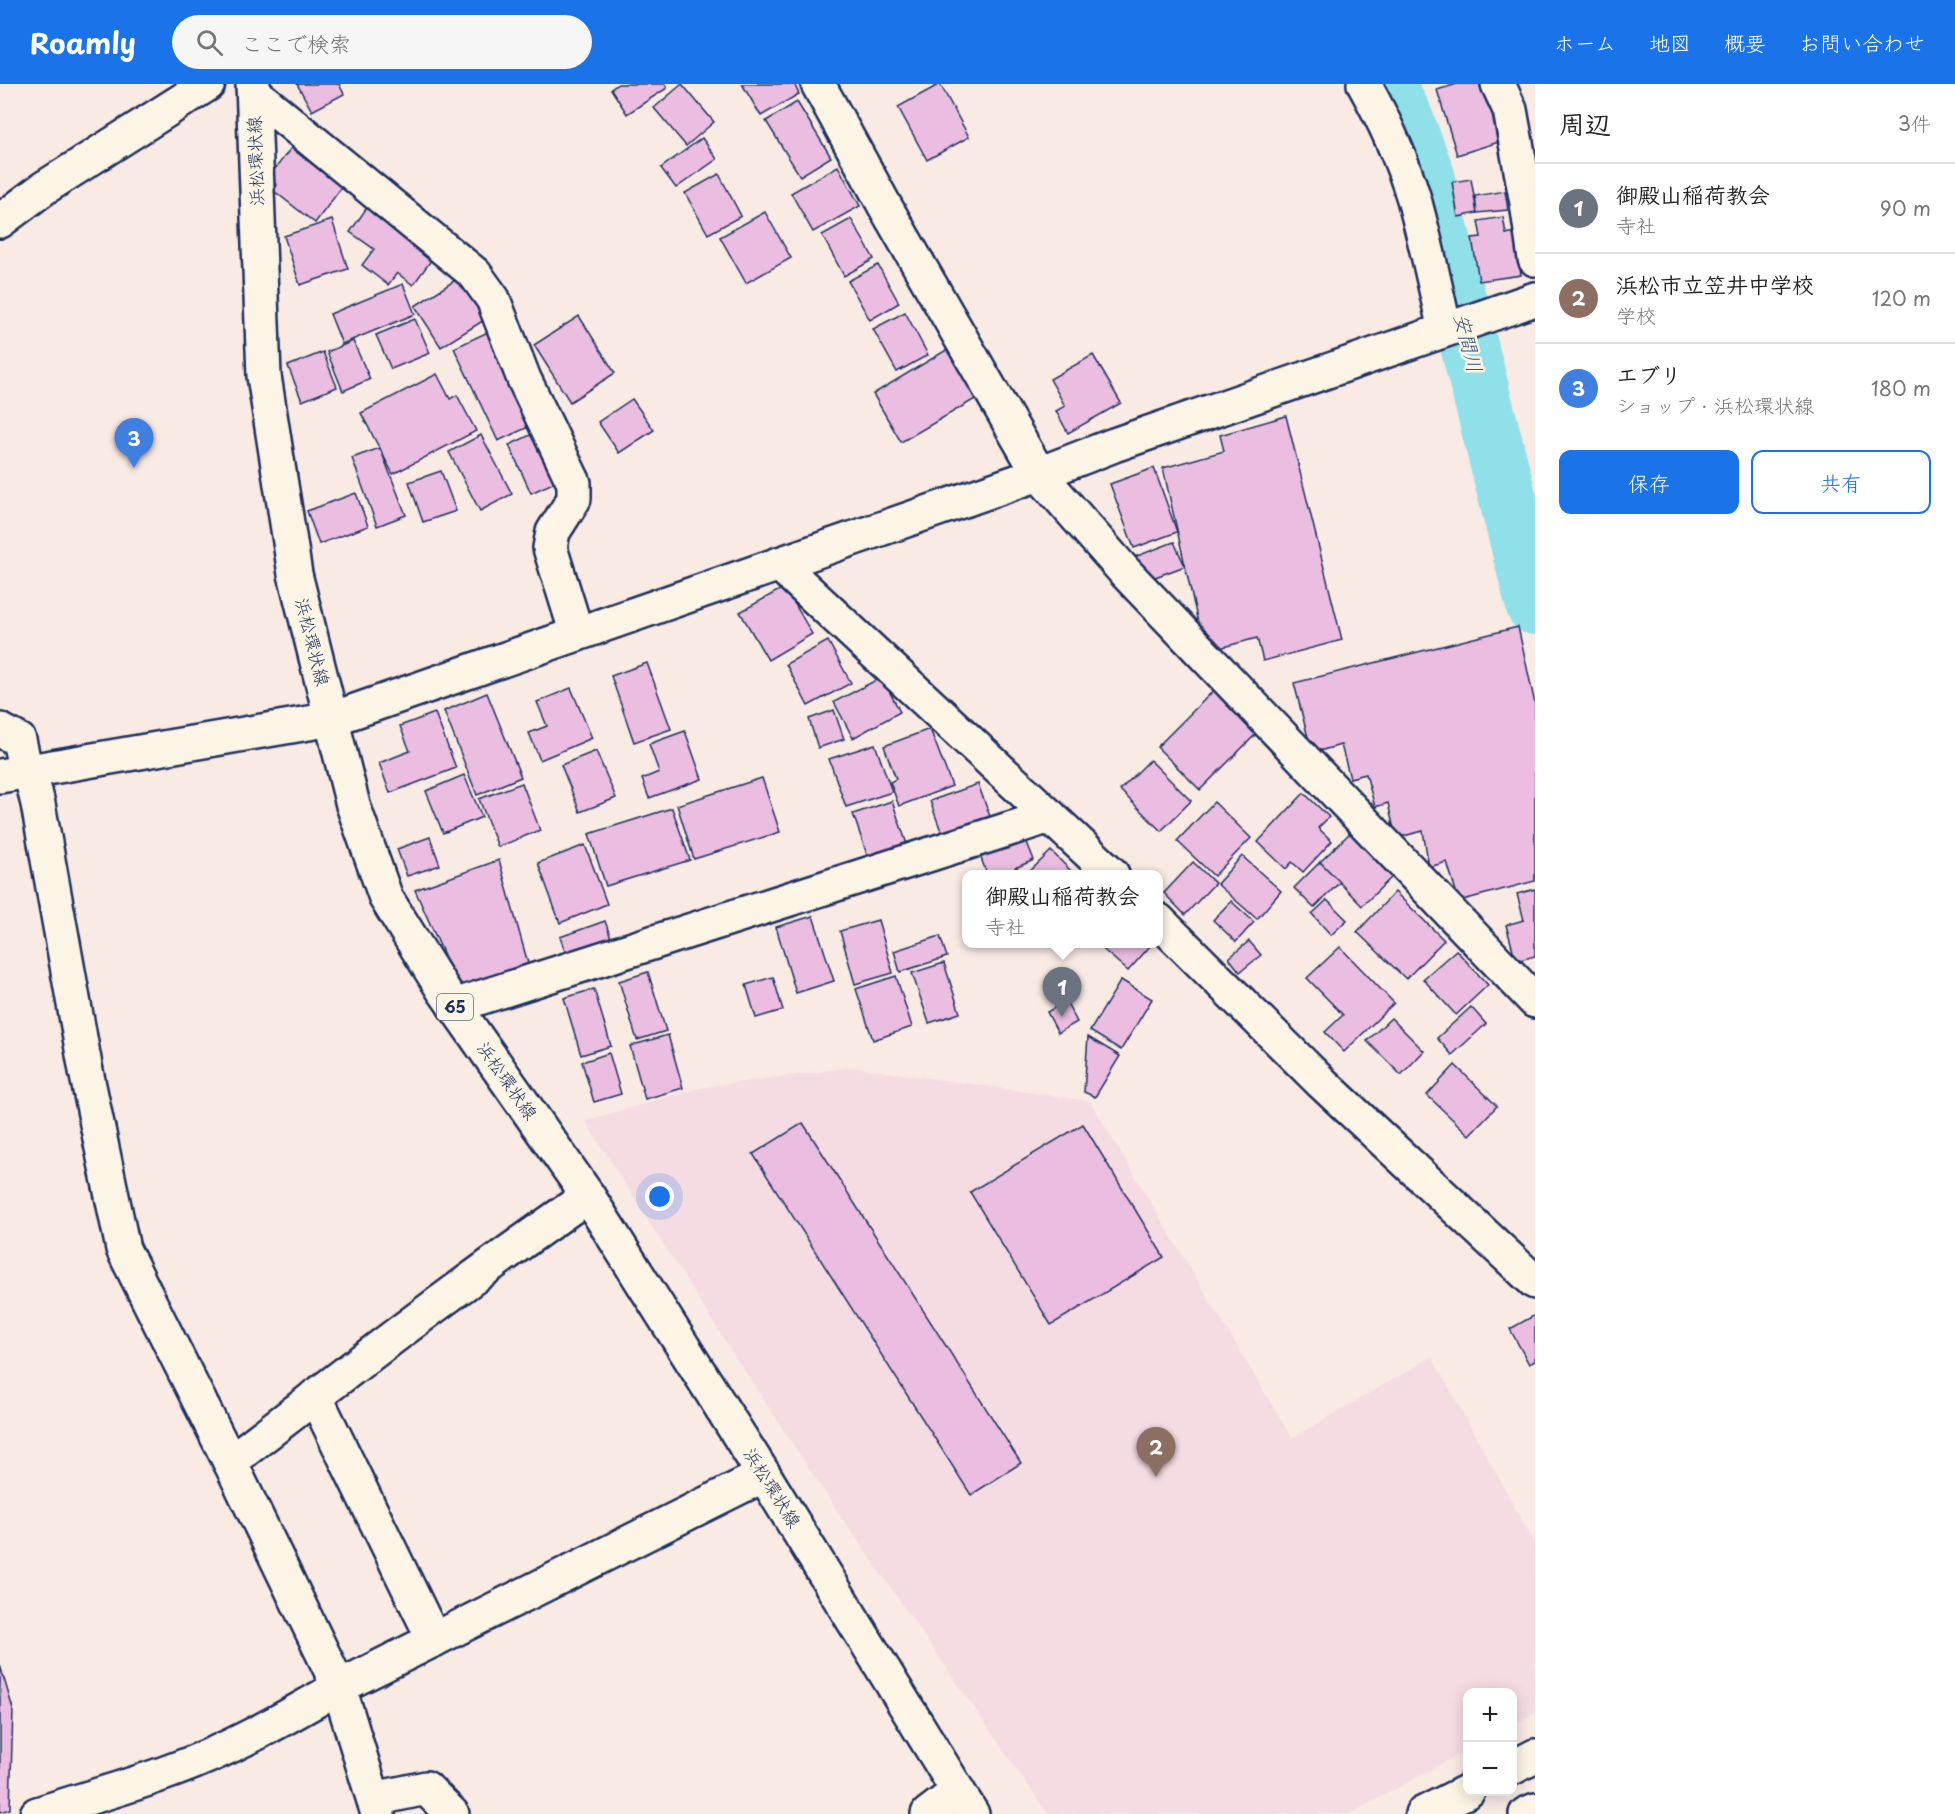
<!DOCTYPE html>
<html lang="ja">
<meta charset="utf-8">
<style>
:root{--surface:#fff;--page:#f6f6f6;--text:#222;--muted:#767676;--line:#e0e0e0;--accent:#1a73e8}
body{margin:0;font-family:"Playpen Sans","Klee One",sans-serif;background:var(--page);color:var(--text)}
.controls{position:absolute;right:18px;bottom:18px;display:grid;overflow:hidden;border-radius:12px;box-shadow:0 3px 15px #0003}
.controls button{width:54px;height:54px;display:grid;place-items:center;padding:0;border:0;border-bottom:2px solid var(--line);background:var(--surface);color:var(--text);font:30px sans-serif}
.you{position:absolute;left:660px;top:1113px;width:21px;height:21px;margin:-15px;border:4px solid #fff;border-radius:50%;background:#1a73e8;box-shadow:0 0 0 9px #1a73e833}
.badge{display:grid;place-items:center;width:39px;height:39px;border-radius:50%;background:var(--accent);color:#fff;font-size:20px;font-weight:700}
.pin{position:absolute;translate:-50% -50px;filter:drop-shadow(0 2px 3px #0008)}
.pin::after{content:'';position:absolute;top:32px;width:21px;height:18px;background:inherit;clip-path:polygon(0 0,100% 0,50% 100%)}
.popup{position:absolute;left:962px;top:786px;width:201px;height:78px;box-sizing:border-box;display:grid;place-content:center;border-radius:12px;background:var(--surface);filter:drop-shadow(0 2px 4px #0005);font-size:20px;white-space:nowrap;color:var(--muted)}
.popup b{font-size:22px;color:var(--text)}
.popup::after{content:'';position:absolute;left:50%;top:100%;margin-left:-12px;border:12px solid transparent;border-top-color:var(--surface)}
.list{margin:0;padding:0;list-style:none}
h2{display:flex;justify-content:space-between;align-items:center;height:78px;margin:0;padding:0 24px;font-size:26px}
h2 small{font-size:20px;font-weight:400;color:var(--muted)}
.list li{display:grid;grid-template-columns:39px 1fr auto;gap:18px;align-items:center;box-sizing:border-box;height:90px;padding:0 24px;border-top:2px solid var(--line)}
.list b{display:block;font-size:22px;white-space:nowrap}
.list p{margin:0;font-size:20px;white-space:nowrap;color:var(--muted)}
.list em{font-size:20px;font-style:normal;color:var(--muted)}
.actions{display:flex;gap:12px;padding:18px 24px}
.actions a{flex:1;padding:14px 0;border:2px solid var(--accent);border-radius:12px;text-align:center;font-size:21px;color:var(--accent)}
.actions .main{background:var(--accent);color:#fff}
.icon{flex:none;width:33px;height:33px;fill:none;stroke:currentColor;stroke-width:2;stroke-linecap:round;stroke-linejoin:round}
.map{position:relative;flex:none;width:1535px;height:1730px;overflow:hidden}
header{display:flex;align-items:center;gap:36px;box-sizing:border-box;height:84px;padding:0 30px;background:var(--accent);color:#fff}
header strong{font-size:28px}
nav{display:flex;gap:33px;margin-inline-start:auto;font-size:21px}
.search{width:420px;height:54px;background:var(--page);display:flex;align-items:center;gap:15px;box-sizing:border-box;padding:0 21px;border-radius:33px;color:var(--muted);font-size:22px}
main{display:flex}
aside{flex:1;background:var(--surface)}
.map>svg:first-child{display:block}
</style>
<header>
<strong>Roamly</strong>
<div class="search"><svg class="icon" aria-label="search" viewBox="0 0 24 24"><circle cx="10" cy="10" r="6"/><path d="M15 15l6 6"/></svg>ここで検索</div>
<nav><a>ホーム</a><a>地図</a><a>概要</a><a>お問い合わせ</a></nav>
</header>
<main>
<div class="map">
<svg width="1535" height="1730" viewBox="0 0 1535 1730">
<rect width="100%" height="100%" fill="#f9eae4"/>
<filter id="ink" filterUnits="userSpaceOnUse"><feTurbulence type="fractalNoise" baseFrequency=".0167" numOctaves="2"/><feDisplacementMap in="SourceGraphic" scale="12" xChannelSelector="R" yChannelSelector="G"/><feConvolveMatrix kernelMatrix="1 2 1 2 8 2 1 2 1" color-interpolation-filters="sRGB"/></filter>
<g filter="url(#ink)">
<path fill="#f5dce3" d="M 853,983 L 1090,1017 L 1292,1354 L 1432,1273 L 1535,1460 L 1535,1629 L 1513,1641 L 1512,1608 L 1468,1608 L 1467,1666 L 1350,1730 L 1048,1730 L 840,1431 L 732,1268 L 585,1037 L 698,1004 Z"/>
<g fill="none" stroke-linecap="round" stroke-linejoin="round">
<path stroke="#8fe0e9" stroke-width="58" d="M 1386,0 L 1403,31 L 1426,92 L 1535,522"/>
</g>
<g fill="#ebbde1" stroke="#1b2f5e" stroke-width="1.5">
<path d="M 297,0 L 339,0 L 344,10 L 312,27 Z"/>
<path d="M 618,0 L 665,0 L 667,4 L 627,30 L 611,5 Z"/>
<path d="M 682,0 L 714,38 L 686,62 L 654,24 Z"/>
<path d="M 742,0 L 794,0 L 799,10 L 761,32 Z"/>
<path d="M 940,0 L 969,53 L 927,76 L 898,23 Z"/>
<path d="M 1457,0 L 1484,0 L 1502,57 L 1457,71 L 1437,6 Z"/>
<path d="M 797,18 L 831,73 L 800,92 L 766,37 Z"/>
<path d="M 702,54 L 717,75 L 676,104 L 661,84 Z"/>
<path d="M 291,64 L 342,103 L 315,139 L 274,107 L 277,101 L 268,94 Z"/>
<path d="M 838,82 L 860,122 L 813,148 L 791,109 Z"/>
<path d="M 719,90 L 741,132 L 708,150 L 685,109 Z"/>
<path d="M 1471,95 L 1477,129 L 1458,133 L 1452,98 Z"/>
<path d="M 1505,107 L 1508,126 L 1477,129 L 1475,112 Z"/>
<path d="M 368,122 L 435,171 L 413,201 L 397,189 L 388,201 L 362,181 L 374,165 L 350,148 Z"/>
<path d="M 765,128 L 791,174 L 746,199 L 720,153 Z"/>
<path d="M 1503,133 L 1506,150 L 1514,148 L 1521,191 L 1479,197 L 1472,154 L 1481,153 L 1478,137 Z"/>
<path d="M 851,135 L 874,175 L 844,192 L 822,151 Z"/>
<path d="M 332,136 L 348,185 L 300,201 L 284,152 Z"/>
<path d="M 878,181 L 899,219 L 870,236 L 848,197 Z"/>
<path d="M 460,193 L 486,235 L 441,263 L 415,222 Z"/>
<path d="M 403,200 L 415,230 L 342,260 L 330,230 Z"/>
<path d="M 905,228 L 928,271 L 897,288 L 873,245 Z"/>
<path d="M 579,232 L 615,289 L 570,318 L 534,261 Z"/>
<path d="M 415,235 L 430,269 L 391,285 L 376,251 Z"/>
<path d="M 490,247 L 535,340 L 498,357 L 454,264 Z"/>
<path d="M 353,257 L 370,295 L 343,307 L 327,268 Z"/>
<path d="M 948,265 L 977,314 L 901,358 L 873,310 Z"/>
<path d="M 323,268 L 337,303 L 302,317 L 288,282 Z"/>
<path d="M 1093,271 L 1121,319 L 1068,349 L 1056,327 L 1065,322 L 1050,295 Z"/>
<path d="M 437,290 L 450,315 L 457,311 L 476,347 L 393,390 L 361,329 Z"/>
<path d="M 632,315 L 654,346 L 619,369 L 598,338 Z"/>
<path d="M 1286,332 L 1342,556 L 1263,577 L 1257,554 L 1216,565 L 1199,543 L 1163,384 L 1224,367 L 1220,351 Z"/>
<path d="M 539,347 L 562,395 L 531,409 L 509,361 Z"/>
<path d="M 481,351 L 512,410 L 480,427 L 449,368 Z"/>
<path d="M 380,364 L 406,431 L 377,442 L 352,374 Z"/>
<path d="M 1154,384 L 1177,448 L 1134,464 L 1110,400 Z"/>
<path d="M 441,387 L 456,427 L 423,438 L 409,398 Z"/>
<path d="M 356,409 L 368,442 L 319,460 L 307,427 Z"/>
<path d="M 1174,458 L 1185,482 L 1147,496 L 1129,475 Z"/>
<path d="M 785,503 L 812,550 L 768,576 L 740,528 Z"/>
<path d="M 1518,543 L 1535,620 L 1535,797 L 1459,817 L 1447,778 L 1429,783 L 1423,747 L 1396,754 L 1388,719 L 1375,723 L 1366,690 L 1350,694 L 1341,661 L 1312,669 L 1294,599 Z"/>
<path d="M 828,557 L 851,599 L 808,622 L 786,580 Z"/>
<path d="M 647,579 L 671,645 L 634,658 L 611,592 Z"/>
<path d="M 882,593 L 900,628 L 853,654 L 834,618 Z"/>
<path d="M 571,604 L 592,654 L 540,676 L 529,649 L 547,642 L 537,618 Z"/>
<path d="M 1216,604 L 1259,647 L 1200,706 L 1157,663 Z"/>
<path d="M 487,609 L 521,693 L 477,711 L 444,627 Z"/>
<path d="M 834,626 L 844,655 L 818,664 L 809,635 Z"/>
<path d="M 435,629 L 456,684 L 390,709 L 379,679 L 410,667 L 400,642 Z"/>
<path d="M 930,645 L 952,702 L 899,722 L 890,698 L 896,695 L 884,662 Z"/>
<path d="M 685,647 L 702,695 L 649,714 L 642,695 L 659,688 L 649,660 Z"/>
<path d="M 875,660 L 892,708 L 846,723 L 829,675 Z"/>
<path d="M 596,667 L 616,714 L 580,728 L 561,681 Z"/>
<path d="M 1150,676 L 1191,717 L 1161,747 L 1120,706 Z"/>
<path d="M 464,691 L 482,733 L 443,749 L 426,707 Z"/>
<path d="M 762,694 L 780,748 L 694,775 L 677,721 Z"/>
<path d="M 522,699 L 540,746 L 498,763 L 479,715 Z"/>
<path d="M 978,700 L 992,738 L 944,755 L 930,717 Z"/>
<path d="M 1304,709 L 1329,733 L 1318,744 L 1332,757 L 1303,788 L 1292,778 L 1286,785 L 1258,758 Z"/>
<path d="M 892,717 L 909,766 L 870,779 L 853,730 Z"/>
<path d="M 1214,718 L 1251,754 L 1214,792 L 1177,757 Z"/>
<path d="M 672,724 L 690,776 L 606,802 L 589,750 Z"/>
<path d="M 1352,747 L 1394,791 L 1362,822 L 1320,778 Z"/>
<path d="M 1024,751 L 1034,776 L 1015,784 L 1018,790 L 987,790 L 979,769 Z"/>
<path d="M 430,753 L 440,781 L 407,792 L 397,765 Z"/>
<path d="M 585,761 L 607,820 L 560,839 L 538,779 Z"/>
<path d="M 1051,767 L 1074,790 L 1027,790 Z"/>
<path d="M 1242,772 L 1281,807 L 1257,835 L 1217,800 Z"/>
<path d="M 499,776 L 529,883 L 468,903 L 457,900 L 415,806 Z"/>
<path d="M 1193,778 L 1215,799 L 1185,831 L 1164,809 Z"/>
<path d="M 1320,778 L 1340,798 L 1314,824 L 1294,804 Z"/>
<path d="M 1535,805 L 1535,872 L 1516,877 L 1506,841 L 1524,836 L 1517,810 Z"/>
<path d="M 1395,808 L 1444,856 L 1406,895 L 1357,848 Z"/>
<path d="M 1327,816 L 1347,836 L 1331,851 L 1312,830 Z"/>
<path d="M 1231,817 L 1254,838 L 1236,858 L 1213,836 Z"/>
<path d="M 813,832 L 834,897 L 796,909 L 776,843 Z"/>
<path d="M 878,836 L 893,889 L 855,900 L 840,847 Z"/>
<path d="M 605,837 L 613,860 L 568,876 L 560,853 Z"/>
<path d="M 940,852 L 947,873 L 900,888 L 894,867 Z"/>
<path d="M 1249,857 L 1261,871 L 1240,888 L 1229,874 Z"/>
<path d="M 1097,860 L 1152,860 L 1128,887 Z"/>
<path d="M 1340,863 L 1394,919 L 1344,968 L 1325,948 L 1343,931 L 1307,894 Z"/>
<path d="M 1456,866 L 1488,901 L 1456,931 L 1423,895 Z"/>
<path d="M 944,879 L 960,929 L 929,939 L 912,889 Z"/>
<path d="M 648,888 L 666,947 L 637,956 L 619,897 Z"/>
<path d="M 896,892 L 912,943 L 873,956 L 856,905 Z"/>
<path d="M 773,893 L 783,926 L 756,934 L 746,901 Z"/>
<path d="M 1121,896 L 1152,915 L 1121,966 L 1090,947 Z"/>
<path d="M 594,905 L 611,962 L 581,971 L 564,914 Z"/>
<path d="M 1066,917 L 1077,938 L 1058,949 L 1047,928 Z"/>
<path d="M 1471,923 L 1486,940 L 1452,971 L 1437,954 Z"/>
<path d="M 1391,934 L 1424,967 L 1401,991 L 1367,957 Z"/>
<path d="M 668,951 L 683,1004 L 645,1015 L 630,962 Z"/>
<path d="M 1088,953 L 1120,972 L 1095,1013 L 1084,1008 Z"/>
<path d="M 609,969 L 621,1010 L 594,1018 L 582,978 Z"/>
<path d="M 1455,981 L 1497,1022 L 1469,1051 L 1427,1011 Z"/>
<path d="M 803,1039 L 1021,1379 L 971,1411 L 753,1070 Z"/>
<path d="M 1083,1040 L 1164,1173 L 1051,1241 L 970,1108 Z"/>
<path d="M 1535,1231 L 1535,1277 L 1529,1280 L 1510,1245 Z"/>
<path d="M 0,1581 L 13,1625 L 10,1725 L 0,1728 Z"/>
</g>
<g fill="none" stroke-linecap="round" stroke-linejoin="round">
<g stroke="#1b2f5e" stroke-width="38">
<g id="minor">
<path d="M 818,0 L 886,124 L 1039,390 L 1125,488 L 1535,917"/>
<path d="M 1364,0 C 1384,36 1402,75 1414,115 C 1426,158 1435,202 1445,246"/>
<path d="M 1498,0 L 1510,26 L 1527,119 L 1535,175"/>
<path d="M 254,9 L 475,190 L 493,215 L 524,295 L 574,399 L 574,415 L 553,448 L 550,464 L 577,550"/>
<path d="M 0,137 L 44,104 L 208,0"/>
<path d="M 779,480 L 1112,790"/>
<path d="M 0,646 L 19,656 L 26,688"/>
<path d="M 30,687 L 38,720 L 86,987 L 123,1165 L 230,1378 L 339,1603 L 378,1730"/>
<path d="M 0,692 L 332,635 L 1039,390 L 1114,361 L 1535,215"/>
<path d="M 1158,836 L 1321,998 L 1535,1198"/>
<path d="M 454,922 L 1050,732"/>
<path d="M 315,1312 L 434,1556"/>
<path d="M 230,1378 C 348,1287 466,1196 588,1112"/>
<path d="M 374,1715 L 426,1704 L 452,1730"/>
<path d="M 37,1730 C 80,1716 125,1704 168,1688 C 228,1667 284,1635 339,1603 L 764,1391"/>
<path d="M 928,1730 L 957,1708"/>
</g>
</g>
<g stroke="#1b2f5e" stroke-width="38">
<g id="major">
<path d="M 253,0 L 264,292 L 295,490 L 353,721 L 386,814 L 442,904 L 588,1112 L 764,1391 L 972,1730"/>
<path d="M 1512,1684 L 1535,1672"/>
<path d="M 1422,1730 L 1468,1707"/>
<path d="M 1526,1730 L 1535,1726"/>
</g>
</g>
<use href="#minor" stroke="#fcf5e5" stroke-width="33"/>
<use href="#major" stroke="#fcf5e5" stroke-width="33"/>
</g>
</g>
<g text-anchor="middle" stroke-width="5" stroke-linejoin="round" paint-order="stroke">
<rect fill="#fcf5e5" stroke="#5e6a86" stroke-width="1.5" x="437" y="910" width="36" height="26" rx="4.5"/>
<g font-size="16" font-weight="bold" fill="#1b2f5e">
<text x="455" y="929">65</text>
</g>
<g font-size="18" fill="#1b2f5e" stroke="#fcf5e5">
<text transform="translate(256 77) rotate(-92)" y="6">浜松環状線</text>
<text transform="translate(312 558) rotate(76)" y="6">浜松環状線</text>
<text transform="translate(507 997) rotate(55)" y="6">浜松環状線</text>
<text transform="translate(772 1404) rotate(58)" y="6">浜松環状線</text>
</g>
<g font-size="20" font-style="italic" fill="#32527a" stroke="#fcf5e5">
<text transform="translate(1468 259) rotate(76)" y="7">安間川</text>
</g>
</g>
</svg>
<div class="controls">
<button>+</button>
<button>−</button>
</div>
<div class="you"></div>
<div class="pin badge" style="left:1062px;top:933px;background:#6b7280">1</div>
<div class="popup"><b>御殿山稲荷教会</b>寺社</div>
<div class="pin badge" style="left:1156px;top:1393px;background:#8d6e63">2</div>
<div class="pin badge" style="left:134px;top:384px;background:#3f7fe0">3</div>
</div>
<aside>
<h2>周辺<small>3件</small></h2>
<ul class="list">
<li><span class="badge" style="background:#6b7280">1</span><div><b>御殿山稲荷教会</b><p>寺社</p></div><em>90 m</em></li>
<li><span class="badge" style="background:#8d6e63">2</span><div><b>浜松市立笠井中学校</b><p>学校</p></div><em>120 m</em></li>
<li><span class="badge" style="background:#3f7fe0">3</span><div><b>エブリ</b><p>ショップ · 浜松環状線</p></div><em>180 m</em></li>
</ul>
<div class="actions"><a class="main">保存</a><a>共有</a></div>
</aside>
</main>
